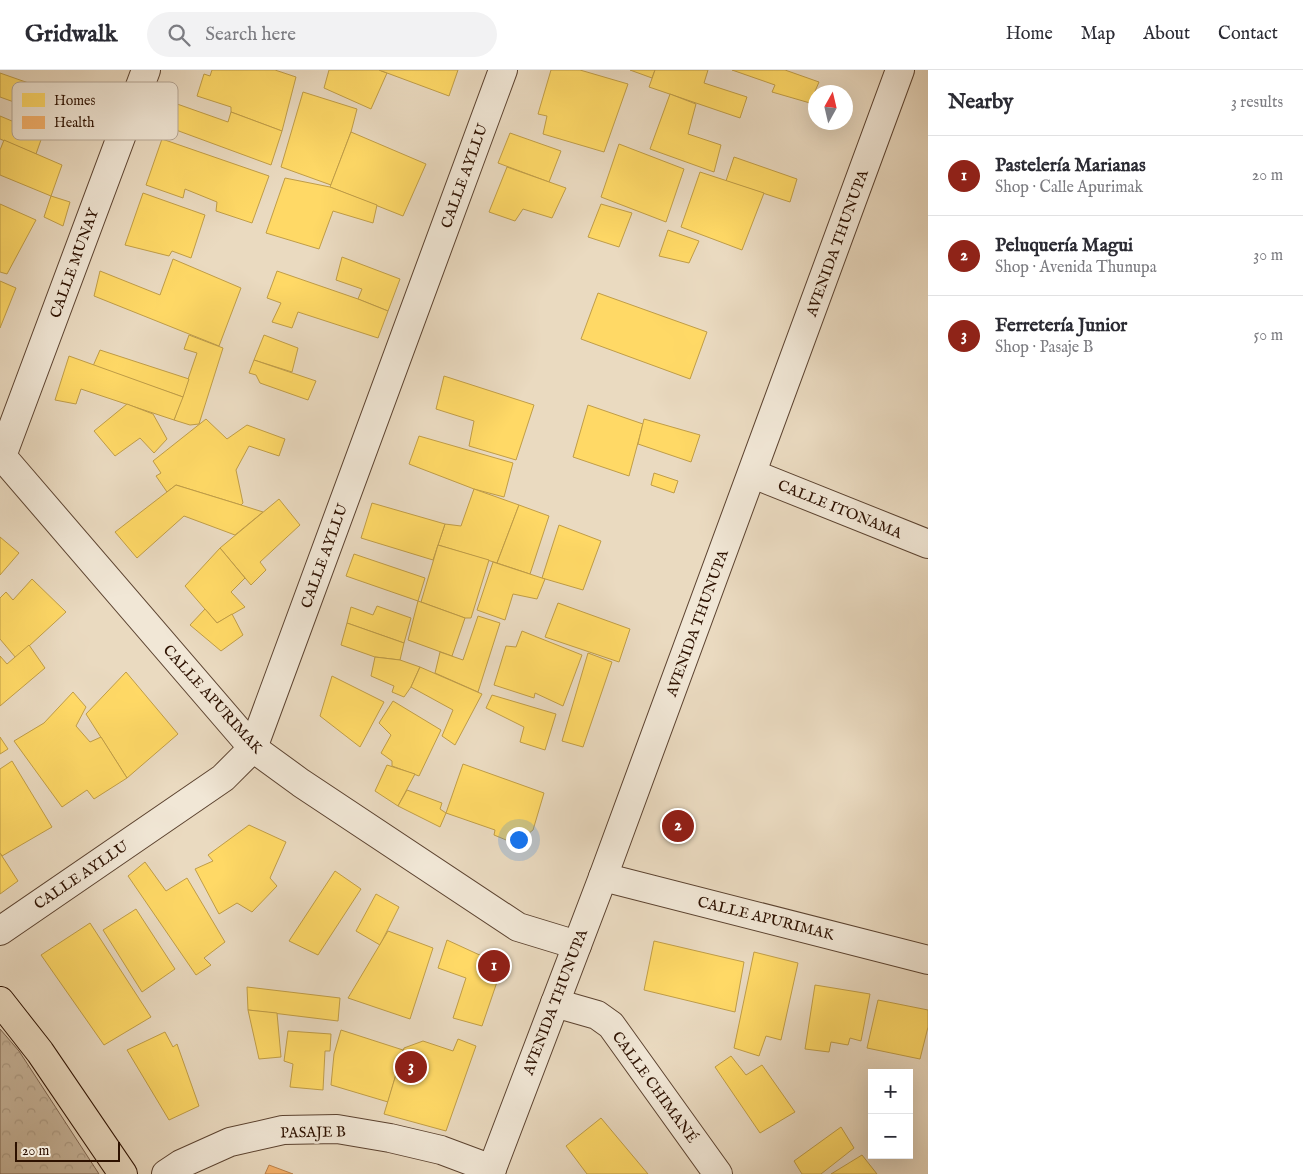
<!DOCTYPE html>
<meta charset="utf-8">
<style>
:root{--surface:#fff;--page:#f2f2f3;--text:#2b2b33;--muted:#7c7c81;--line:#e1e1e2;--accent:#8f2418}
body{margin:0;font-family:"IM FELL English",serif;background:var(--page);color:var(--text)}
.controls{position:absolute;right:15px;bottom:15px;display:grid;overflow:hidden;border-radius:0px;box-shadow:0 5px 20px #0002}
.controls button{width:45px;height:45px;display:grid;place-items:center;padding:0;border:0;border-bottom:1px solid var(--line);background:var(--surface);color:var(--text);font:25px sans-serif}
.compass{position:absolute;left:808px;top:15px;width:45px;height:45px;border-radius:50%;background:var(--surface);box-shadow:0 5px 20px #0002;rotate:8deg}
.scale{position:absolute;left:15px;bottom:12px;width:105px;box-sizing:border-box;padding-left:5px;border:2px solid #2d1100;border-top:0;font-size:14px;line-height:18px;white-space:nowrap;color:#2d1100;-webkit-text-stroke:4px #f1e7d6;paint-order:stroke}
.you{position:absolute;left:518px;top:769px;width:18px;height:18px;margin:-12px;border:4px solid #fff;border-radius:50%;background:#1a73e8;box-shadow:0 0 0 8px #1a73e833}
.badge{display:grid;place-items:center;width:32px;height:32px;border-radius:50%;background:var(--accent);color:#fff;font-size:16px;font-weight:700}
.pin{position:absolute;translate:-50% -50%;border:2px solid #fff;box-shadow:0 1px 5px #0006}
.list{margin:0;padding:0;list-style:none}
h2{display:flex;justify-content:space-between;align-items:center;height:65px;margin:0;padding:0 20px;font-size:21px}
h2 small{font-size:16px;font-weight:400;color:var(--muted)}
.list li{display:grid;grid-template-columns:32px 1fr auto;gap:15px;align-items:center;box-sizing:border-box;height:80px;padding:0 20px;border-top:1px solid var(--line)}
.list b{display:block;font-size:19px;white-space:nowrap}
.list p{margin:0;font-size:16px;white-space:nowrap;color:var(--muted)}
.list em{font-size:16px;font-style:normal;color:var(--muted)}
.icon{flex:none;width:28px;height:28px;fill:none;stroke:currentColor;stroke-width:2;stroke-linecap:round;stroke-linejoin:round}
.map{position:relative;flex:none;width:928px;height:1104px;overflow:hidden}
header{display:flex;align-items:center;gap:30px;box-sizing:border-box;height:70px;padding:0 25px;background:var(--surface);border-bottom:1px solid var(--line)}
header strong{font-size:24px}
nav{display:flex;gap:28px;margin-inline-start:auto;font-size:18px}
.search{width:350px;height:45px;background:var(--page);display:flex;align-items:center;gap:12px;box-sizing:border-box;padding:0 18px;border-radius:28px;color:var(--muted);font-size:19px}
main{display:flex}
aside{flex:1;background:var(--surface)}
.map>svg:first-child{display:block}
</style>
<header>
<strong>Gridwalk</strong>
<div class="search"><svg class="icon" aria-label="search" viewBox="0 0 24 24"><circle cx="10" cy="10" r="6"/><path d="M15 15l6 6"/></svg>Search here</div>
<nav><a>Home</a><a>Map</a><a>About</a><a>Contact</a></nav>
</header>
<main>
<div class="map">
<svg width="928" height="1104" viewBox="0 0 928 1104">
<defs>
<pattern id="park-crowns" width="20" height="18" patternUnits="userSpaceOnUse" patternTransform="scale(1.25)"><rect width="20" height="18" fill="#cab89f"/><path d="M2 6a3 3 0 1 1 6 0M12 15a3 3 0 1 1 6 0" fill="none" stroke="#ae9d87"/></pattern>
</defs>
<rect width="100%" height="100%" fill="#eadac0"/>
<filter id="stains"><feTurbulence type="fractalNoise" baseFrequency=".004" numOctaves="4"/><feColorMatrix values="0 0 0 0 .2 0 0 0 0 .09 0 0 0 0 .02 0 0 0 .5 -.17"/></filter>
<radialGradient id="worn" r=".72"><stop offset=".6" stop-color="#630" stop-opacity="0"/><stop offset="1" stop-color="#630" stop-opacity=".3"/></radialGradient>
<path fill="url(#park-crowns)" stroke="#7c6450" d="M 0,959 L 19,981 L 99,1104 L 0,1104 Z"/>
<g fill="#ffd966" stroke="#c09d47">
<path d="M 212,0 L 275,0 L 296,7 L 282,61 L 231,42 L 231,37 L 197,26 L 204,4 L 210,6 Z"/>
<path d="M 329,0 L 379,0 L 387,3 L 371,39 L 324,18 Z"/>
<path d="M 379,0 L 458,0 L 449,26 Z"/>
<path d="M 551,0 L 580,0 L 628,14 L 604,82 L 543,64 L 547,46 L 538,44 Z"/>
<path d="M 630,0 L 655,0 L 652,8 Z"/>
<path d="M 655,0 L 708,0 L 704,13 L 747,27 L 740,48 L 649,17 Z"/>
<path d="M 732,0 L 785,0 L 819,12 L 810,33 L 772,22 L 775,15 Z"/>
<path d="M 0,3 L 60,24 L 53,46 L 0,27 Z"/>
<path d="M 303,22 L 357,39 L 351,62 L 331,115 L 281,97 Z"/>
<path d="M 670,24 L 696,34 L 688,64 L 721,75 L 714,102 L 650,79 Z"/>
<path d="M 163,29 L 228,52 L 231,42 L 282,61 L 271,95 L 157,53 Z"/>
<path d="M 0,46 L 43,64 L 36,84 L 0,69 Z"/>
<path d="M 351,62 L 426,94 L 403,146 L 330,117 Z"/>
<path d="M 510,63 L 561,81 L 549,112 L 498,93 Z"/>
<path d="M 162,69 L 269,106 L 252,153 L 216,141 L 217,132 L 185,119 L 183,128 L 146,115 Z"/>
<path d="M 4,70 L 62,95 L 51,126 L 0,105 L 0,80 Z"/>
<path d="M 619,74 L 684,99 L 666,152 L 601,127 Z"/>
<path d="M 734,87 L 797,109 L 790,132 L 726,111 Z"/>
<path d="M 507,97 L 566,118 L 552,148 L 523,139 L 515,151 L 489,142 Z"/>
<path d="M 700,102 L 764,123 L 742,180 L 681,157 Z"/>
<path d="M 285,108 L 330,117 L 377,135 L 373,153 L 333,141 L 319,179 L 266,163 Z"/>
<path d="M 143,123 L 205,145 L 191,188 L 172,181 L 169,186 L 125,175 Z"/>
<path d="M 51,126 L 70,132 L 63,156 L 44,147 Z"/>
<path d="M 0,134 L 36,150 L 7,204 L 0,202 Z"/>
<path d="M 601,134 L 632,143 L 619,177 L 588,167 Z"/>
<path d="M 668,160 L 699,171 L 689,193 L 659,186 Z"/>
<path d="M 342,187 L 400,209 L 388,241 L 358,229 L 362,219 L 336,210 Z"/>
<path d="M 173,189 L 241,218 L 219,276 L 94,226 L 100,201 L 160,225 Z"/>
<path d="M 277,201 L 358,229 L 388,241 L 378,268 L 298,242 L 292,258 L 272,252 L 281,233 L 267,228 Z"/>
<path d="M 0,211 L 16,218 L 0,258 Z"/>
<path d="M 598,223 L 707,262 L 690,309 L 581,269 Z"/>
<path d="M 189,265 L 223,278 L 199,354 L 190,355 L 174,350 L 197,283 L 184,279 Z"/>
<path d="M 264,265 L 298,278 L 292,302 L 254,290 Z"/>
<path d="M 100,280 L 189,309 L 183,327 L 93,296 Z"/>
<path d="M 69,286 L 183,327 L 174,350 L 81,319 L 76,334 L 55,330 Z"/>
<path d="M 254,290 L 316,311 L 308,330 L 260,313 L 256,305 L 249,303 Z"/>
<path d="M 444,306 L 534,335 L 516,390 L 469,376 L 474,351 L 436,339 Z"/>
<path d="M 127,334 L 153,344 L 167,369 L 154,383 L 140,368 L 115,386 L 94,361 Z"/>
<path d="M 588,335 L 643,354 L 629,406 L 573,387 Z"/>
<path d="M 206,349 L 227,369 L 247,355 L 285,369 L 279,386 L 249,376 L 236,400 L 243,433 L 241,435 L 176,415 L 167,422 L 156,406 L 161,403 L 153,391 Z"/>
<path d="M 644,349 L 700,365 L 691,392 L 638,374 Z"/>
<path d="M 419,366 L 513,393 L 504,427 L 474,419 L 409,394 Z"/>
<path d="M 654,403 L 678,411 L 674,423 L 651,415 Z"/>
<path d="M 176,415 L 241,435 L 263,442 L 235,465 L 184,446 L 137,488 L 115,462 Z"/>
<path d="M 474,419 L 519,435 L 497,493 L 438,475 L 445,454 L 461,456 Z"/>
<path d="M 279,429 L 300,455 L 260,492 L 266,500 L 251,515 L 220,478 Z"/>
<path d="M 372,433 L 445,454 L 433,490 L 361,468 Z"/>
<path d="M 519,435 L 549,446 L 530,504 L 497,493 Z"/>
<path d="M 559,455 L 601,471 L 583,520 L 542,508 Z"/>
<path d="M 0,467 L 19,483 L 0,505 Z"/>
<path d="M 438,475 L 489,490 L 471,548 L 465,548 L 421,532 Z"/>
<path d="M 220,478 L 245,508 L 231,522 L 245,537 L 217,553 L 185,516 Z"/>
<path d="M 354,484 L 425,508 L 418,531 L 346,506 Z"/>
<path d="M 493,492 L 545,509 L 537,529 L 513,524 L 505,550 L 477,540 Z"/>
<path d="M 32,509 L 66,542 L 16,588 L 0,569 L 0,528 L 6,522 L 13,530 Z"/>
<path d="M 418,531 L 465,548 L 452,586 L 408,570 Z"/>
<path d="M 558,533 L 630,559 L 619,592 L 545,567 Z"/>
<path d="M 377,536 L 411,548 L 404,573 L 347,553 L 351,537 L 373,545 Z"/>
<path d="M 205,539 L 217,553 L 232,544 L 243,565 L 221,581 L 190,555 Z"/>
<path d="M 478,546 L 500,553 L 478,622 L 435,603 L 440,582 L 463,590 Z"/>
<path d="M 347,553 L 404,573 L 400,590 L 375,587 L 341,575 Z"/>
<path d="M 522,561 L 582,585 L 563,636 L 535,623 L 534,628 L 494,615 L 506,576 L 516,577 Z"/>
<path d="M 29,575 L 45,598 L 0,636 L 0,586 L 7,594 Z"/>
<path d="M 588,583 L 612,592 L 583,677 L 562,671 Z"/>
<path d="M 375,587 L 400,590 L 420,597 L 411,617 L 404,627 L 392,622 L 394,616 L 371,606 Z"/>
<path d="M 420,597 L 482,624 L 455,675 L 442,666 L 453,640 L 411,617 Z"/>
<path d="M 126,602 L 178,664 L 127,708 L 86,644 Z"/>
<path d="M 332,606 L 384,632 L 360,677 L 320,646 Z"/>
<path d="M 73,622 L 86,637 L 76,656 L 90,672 L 101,667 L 127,708 L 94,729 L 87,720 L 62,737 L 14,671 L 44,653 Z"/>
<path d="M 492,625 L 556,644 L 545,680 L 520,672 L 524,657 L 486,638 Z"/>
<path d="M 393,631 L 441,660 L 419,706 L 392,696 L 392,691 L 381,683 L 391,665 L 379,653 Z"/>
<path d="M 0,667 L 8,679 L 0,684 Z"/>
<path d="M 12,691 L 52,757 L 2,786 L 0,783 L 0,699 Z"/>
<path d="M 463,694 L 544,723 L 533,760 L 520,770 L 511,772 L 494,765 L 495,760 L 446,743 Z"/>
<path d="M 387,695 L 415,704 L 398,736 L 375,721 Z"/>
<path d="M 407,720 L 442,733 L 440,739 L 446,743 L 440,757 L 398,736 Z"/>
<path d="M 249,755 L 286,772 L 270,808 L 277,816 L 252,842 L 237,833 L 219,844 L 195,799 L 213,791 L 208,785 Z"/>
<path d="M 0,783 L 18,811 L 0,824 Z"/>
<path d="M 145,792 L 166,821 L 187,808 L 225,872 L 204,888 L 211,895 L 196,905 L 128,806 Z"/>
<path d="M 335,801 L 361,819 L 318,885 L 289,871 Z"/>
<path d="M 376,824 L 399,837 L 380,875 L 356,861 Z"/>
<path d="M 136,839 L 175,899 L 142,922 L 103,860 Z"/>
<path d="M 90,853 L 151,947 L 104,975 L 41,885 Z"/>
<path d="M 388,861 L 433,878 L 410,949 L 348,928 Z"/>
<path d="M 447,870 L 484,887 L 498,909 L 482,956 L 453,948 L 466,908 L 438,898 Z"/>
<path d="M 654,871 L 744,892 L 735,942 L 644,920 Z"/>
<path d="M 754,882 L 798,893 L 781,970 L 766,966 L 759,986 L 734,978 Z"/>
<path d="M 815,915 L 870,924 L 861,971 L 850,968 L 848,975 L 831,972 L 829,982 L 805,979 Z"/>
<path d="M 247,917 L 340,928 L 338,951 L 248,940 Z"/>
<path d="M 878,930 L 928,940 L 928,957 L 920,989 L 867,978 Z"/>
<path d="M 248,940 L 277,943 L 281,987 L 259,989 Z"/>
<path d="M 341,960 L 403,980 L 388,1032 L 331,1015 L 334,984 Z"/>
<path d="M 288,961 L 331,964 L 330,981 L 325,981 L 323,1020 L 290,1017 L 293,994 L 284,991 Z"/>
<path d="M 165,962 L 173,977 L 177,974 L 199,1036 L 169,1050 L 127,980 Z"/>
<path d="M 458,969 L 476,976 L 446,1061 L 384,1044 L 404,978 L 423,971 L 453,981 Z"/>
<path d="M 731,986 L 746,1005 L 762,995 L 795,1042 L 760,1063 L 715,997 Z"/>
<path d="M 601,1048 L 648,1104 L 587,1104 L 566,1076 Z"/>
<path d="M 841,1057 L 854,1078 L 821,1104 L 802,1104 L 794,1091 Z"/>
<path d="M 862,1085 L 877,1104 L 831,1104 Z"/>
</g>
<path fill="#f6b26b" stroke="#ba824b" d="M 269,1095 L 293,1104 L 265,1104 Z"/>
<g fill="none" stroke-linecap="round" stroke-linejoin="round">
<g stroke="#5c4330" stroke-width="30">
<g id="minor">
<path d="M 0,384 L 253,678 L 301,713 L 518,857 L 577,875"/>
<path d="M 2,386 L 146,0"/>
<path d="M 753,404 L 928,474"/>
<path d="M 603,807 L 928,890"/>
<path d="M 0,861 L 223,708 L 253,678 L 503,0"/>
<path d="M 555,933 L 597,945 L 611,955 L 718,1104"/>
<path d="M 166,1104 L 181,1094 L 230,1072 L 283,1060 L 337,1059 L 390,1068 L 441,1080 L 492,1099"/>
<path d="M 490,1104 L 603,807 L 900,0"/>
</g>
</g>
<g stroke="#2d1100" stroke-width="30">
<path id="major" d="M 0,931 L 40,982 L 123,1104"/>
</g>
<use href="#minor" stroke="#f1e7d6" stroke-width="28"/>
<use href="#major" stroke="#eadac0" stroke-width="28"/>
</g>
<g text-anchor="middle" stroke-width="5" stroke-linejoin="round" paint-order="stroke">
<g font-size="15" fill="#2d1100" stroke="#f1e7d6">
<text transform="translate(464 106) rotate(-70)" y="5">CALLE AYLLU</text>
<text transform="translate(837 173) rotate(-70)" y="5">AVENIDA THUNUPA</text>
<text transform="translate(74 193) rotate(-70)" y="5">CALLE MUNAY</text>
<text transform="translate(840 439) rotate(22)" y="5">CALLE ITONAMA</text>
<text transform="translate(324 486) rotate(-70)" y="5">CALLE AYLLU</text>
<text transform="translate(697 553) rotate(-70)" y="5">AVENIDA THUNUPA</text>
<text transform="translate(213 629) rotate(48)" y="5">CALLE APURIMAK</text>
<text transform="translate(81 805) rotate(-34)" y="5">CALLE AYLLU</text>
<text transform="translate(766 848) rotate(14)" y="5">CALLE APURIMAK</text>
<text transform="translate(555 932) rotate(-69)" y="5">AVENIDA THUNUPA</text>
<text transform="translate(655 1017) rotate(54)" y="5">CALLE CHIMANÉ</text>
<text transform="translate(313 1062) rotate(-1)" y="5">PASAJE B</text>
</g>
</g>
<rect x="12" y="12" width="166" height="58" rx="8" fill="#f1e7d6" stroke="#b6a796" stroke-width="1"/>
<rect x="22" y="23" width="23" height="14" fill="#ffd966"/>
<rect x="22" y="46" width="23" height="13" fill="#f6b26b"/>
<g font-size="14" fill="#2d1100">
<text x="54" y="35">Homes</text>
<text x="54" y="57">Health</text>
</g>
<rect width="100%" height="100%" filter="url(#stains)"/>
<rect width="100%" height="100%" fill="url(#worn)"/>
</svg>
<div class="controls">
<button>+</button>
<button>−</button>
</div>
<svg class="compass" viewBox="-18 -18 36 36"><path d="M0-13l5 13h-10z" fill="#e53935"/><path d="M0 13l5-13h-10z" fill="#7c7c81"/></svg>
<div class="scale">20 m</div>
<div class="you"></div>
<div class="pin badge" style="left:494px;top:896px">1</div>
<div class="pin badge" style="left:678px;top:756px">2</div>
<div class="pin badge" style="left:411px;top:997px">3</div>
</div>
<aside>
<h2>Nearby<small>3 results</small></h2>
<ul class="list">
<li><span class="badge">1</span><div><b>Pastelería Marianas</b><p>Shop · Calle Apurimak</p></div><em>20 m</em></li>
<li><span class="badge">2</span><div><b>Peluquería Magui</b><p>Shop · Avenida Thunupa</p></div><em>30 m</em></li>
<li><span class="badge">3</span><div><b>Ferretería Junior</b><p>Shop · Pasaje B</p></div><em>50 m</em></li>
</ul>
</aside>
</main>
